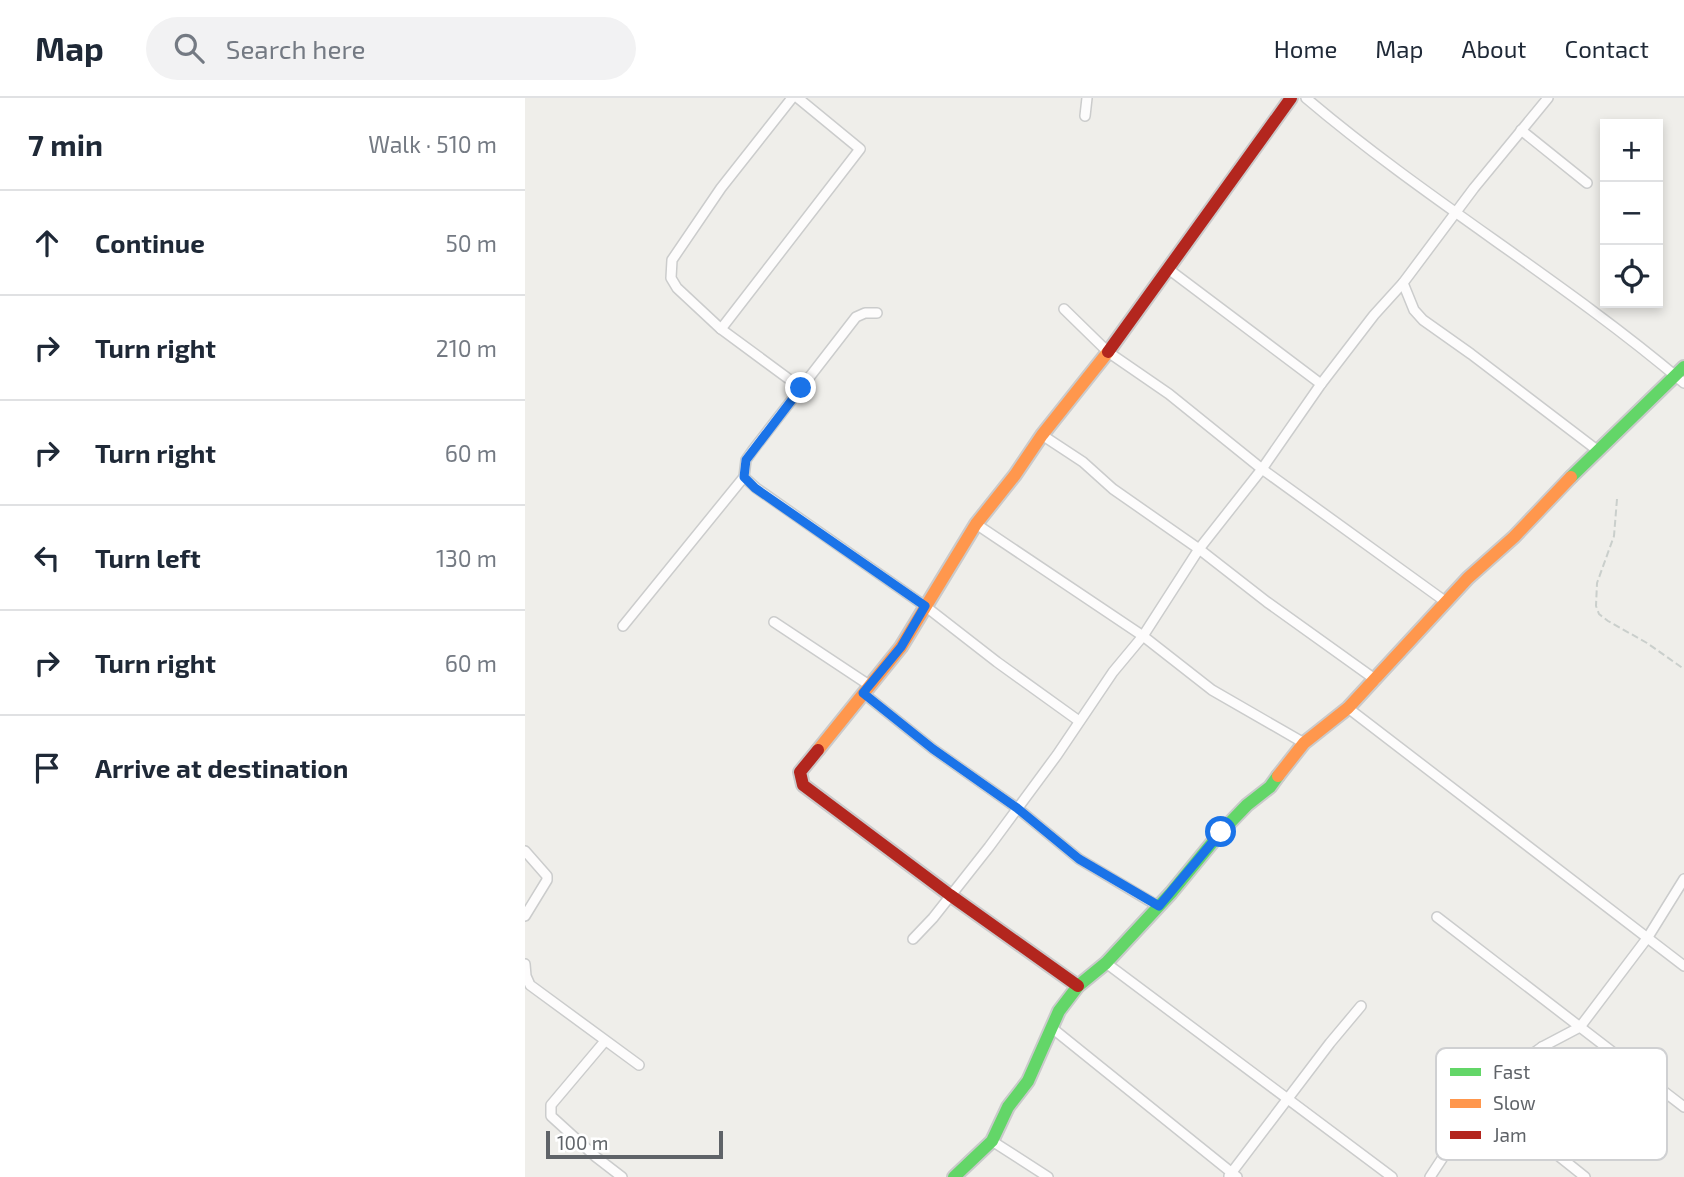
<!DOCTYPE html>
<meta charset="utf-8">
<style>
:root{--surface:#fff;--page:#f2f2f3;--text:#1f2937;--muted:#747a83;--line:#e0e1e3}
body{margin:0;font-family:"Exo 2",sans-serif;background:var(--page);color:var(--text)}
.controls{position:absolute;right:21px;top:21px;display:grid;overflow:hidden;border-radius:0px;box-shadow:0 4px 10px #0003}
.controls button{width:63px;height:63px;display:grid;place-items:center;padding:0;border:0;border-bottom:2px solid var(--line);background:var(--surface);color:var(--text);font:35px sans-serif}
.scale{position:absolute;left:21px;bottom:18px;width:177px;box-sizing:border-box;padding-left:7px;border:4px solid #5f6368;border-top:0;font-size:19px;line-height:24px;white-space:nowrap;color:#5f6368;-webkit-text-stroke:5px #fff;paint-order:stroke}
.stop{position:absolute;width:21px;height:21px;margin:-16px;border:5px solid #1a73e8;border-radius:50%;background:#fff}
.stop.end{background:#1a73e8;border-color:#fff;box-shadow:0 2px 7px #0008}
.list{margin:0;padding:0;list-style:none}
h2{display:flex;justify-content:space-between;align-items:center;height:91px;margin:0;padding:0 28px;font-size:30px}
h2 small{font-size:23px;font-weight:400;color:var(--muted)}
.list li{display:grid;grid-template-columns:46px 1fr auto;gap:21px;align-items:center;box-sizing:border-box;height:105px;padding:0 28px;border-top:2px solid var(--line)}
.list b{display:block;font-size:26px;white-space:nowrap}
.list em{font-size:23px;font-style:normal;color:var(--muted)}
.icon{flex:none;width:38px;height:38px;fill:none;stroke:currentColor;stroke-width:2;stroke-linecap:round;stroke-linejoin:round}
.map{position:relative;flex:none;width:1159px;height:1079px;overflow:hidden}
header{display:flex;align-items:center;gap:42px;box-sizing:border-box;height:98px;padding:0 35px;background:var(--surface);border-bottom:2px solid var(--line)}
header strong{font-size:33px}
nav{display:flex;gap:38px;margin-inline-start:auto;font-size:24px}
.search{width:490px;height:63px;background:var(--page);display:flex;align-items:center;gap:18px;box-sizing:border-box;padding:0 24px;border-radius:38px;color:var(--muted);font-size:26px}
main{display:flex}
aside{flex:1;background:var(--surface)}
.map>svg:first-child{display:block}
</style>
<header>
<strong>Map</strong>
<div class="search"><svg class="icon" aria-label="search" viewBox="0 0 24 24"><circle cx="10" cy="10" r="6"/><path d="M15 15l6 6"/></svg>Search here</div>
<nav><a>Home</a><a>Map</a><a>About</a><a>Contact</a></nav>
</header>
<main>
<aside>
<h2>7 min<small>Walk · 510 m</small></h2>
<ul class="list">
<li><svg class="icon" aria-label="ahead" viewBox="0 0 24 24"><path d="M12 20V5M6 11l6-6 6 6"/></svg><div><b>Continue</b></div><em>50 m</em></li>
<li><svg class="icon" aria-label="right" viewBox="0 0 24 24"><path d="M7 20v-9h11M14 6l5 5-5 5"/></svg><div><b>Turn right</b></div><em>210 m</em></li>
<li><svg class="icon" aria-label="right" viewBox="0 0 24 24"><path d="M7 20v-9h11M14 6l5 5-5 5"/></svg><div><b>Turn right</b></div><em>60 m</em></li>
<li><svg class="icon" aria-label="left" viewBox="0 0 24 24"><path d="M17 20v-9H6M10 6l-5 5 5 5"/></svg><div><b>Turn left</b></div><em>130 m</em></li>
<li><svg class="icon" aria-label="right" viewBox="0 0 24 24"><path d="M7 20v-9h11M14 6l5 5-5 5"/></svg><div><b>Turn right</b></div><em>60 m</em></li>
<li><svg class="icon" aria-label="arrive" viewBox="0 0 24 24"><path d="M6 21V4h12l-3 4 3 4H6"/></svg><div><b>Arrive at destination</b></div></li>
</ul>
</aside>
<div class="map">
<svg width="1159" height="1079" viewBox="0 0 1159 1079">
<rect width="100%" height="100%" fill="#efeeea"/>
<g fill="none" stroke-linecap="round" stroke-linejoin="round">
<g stroke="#cbcccc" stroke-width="12">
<g id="street">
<path d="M 267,0 L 196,90 L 147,162 L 146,180 L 152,190 L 196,231 L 276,290"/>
<path d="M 781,0 C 901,102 1039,183 1159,285"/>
<path d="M 560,18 L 562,0"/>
<path d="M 996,32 L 1062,85"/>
<path d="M 642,170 L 796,286"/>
<path d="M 878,185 L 889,212 L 898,222 L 946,256 L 1072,352"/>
<path d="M 539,211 L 583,254 L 644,296 L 737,371 L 921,504"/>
<path d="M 196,231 L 335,51 L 273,0"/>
<path d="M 517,337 L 558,364 L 588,391 L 674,451 L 742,504 L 851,582"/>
<path d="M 219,379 L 231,390 L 400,508 L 472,564 L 554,623"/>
<path d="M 451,426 L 618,538 L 687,592 L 779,645"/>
<path d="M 249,524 L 344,587"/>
<path d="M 98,528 L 219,379 L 221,362 L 228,352 L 331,219 L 340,215 L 352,215"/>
<path d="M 338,595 L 408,651 L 492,710 L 554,761 L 633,808"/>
<path d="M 823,610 L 1159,868"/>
<path d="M 0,753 L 22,778 L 22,782 L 0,818"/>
<path d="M 912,819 L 1159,1009"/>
<path d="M 388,841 L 408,820 L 464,749 L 532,657 L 588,574 L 618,538 L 674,451 L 737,371 L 796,286 L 849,217 L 878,185 L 949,90 L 1023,0"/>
<path d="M 581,865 L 867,1079"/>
<path d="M 0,866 L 1,878 L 5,887 L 114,967"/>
<path d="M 527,930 L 712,1079"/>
<path d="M 80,943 L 26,1007 L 26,1018 L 71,1059 L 97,1079"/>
<path d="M 1017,949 L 1030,1050 L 1035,1059 L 1060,1079"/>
<path d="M 467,1043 L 523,1079"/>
<path d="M 704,1078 L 805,945 L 836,908"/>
<path d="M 905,1079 L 930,1041 L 963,997 L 992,967 L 1017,949 L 1055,929 L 1123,839 L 1159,781"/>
</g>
</g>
<g stroke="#cacacb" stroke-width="16">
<g id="fast">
<path d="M 1046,379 L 1159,269"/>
<path d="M 429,1079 L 467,1043 L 483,1009 L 503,983 L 534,913 L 553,888 L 581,865 L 646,795 L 696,734 L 722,707 L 745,689 L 753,678"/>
</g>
</g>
<g stroke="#cacacb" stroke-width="16">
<g id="slow">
<path d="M 293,652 L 376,549 L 451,426 L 490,377 L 517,337 L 583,254"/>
<path d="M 753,678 L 779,645 L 823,610 L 943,480 L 989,439 L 1046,379"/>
</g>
</g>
<g stroke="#cacacb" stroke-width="16">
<g id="jam">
<path d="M 583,254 L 766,0"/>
<path d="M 293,652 L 275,674 L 278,687 L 425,797 L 553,888"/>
</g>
</g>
<path stroke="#cacfcc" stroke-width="2" stroke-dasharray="7 3.5" stroke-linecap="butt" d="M 1092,401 L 1089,438 L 1072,485 L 1071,508 L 1074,516 L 1083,523 L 1122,545 L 1159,571"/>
<use href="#street" stroke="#fdfcfc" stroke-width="9"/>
<use href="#fast" stroke="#63d668" stroke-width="12"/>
<use href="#slow" stroke="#ff974d" stroke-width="12"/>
<use href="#jam" stroke="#b3261e" stroke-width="12"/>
</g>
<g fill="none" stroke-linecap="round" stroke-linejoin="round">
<path stroke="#1a73e8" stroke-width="9" d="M 276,290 L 221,362 L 219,379 L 230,390 L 400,508 L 376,549 L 338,595 L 408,651 L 492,710 L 554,761 L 634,808 L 696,734"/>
</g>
<rect x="911" y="950" width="231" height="112" rx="10" fill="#fff" stroke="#cfd0d2" stroke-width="2"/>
<rect x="925" y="970" width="31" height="8" fill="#63d668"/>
<rect x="925" y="1001" width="31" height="9" fill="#ff974d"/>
<rect x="925" y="1033" width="31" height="8" fill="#b3261e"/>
<g font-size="19" fill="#5f6368">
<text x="968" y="981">Fast</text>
<text x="968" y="1012">Slow</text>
<text x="968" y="1044">Jam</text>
</g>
</svg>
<div class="controls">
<button>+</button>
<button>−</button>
<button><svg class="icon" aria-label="locate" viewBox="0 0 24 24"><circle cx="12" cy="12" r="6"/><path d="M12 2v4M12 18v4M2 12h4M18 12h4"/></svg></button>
</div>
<div class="scale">100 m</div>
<div class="stop" style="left:696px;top:734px"></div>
<div class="stop end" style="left:276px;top:290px"></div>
</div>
</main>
